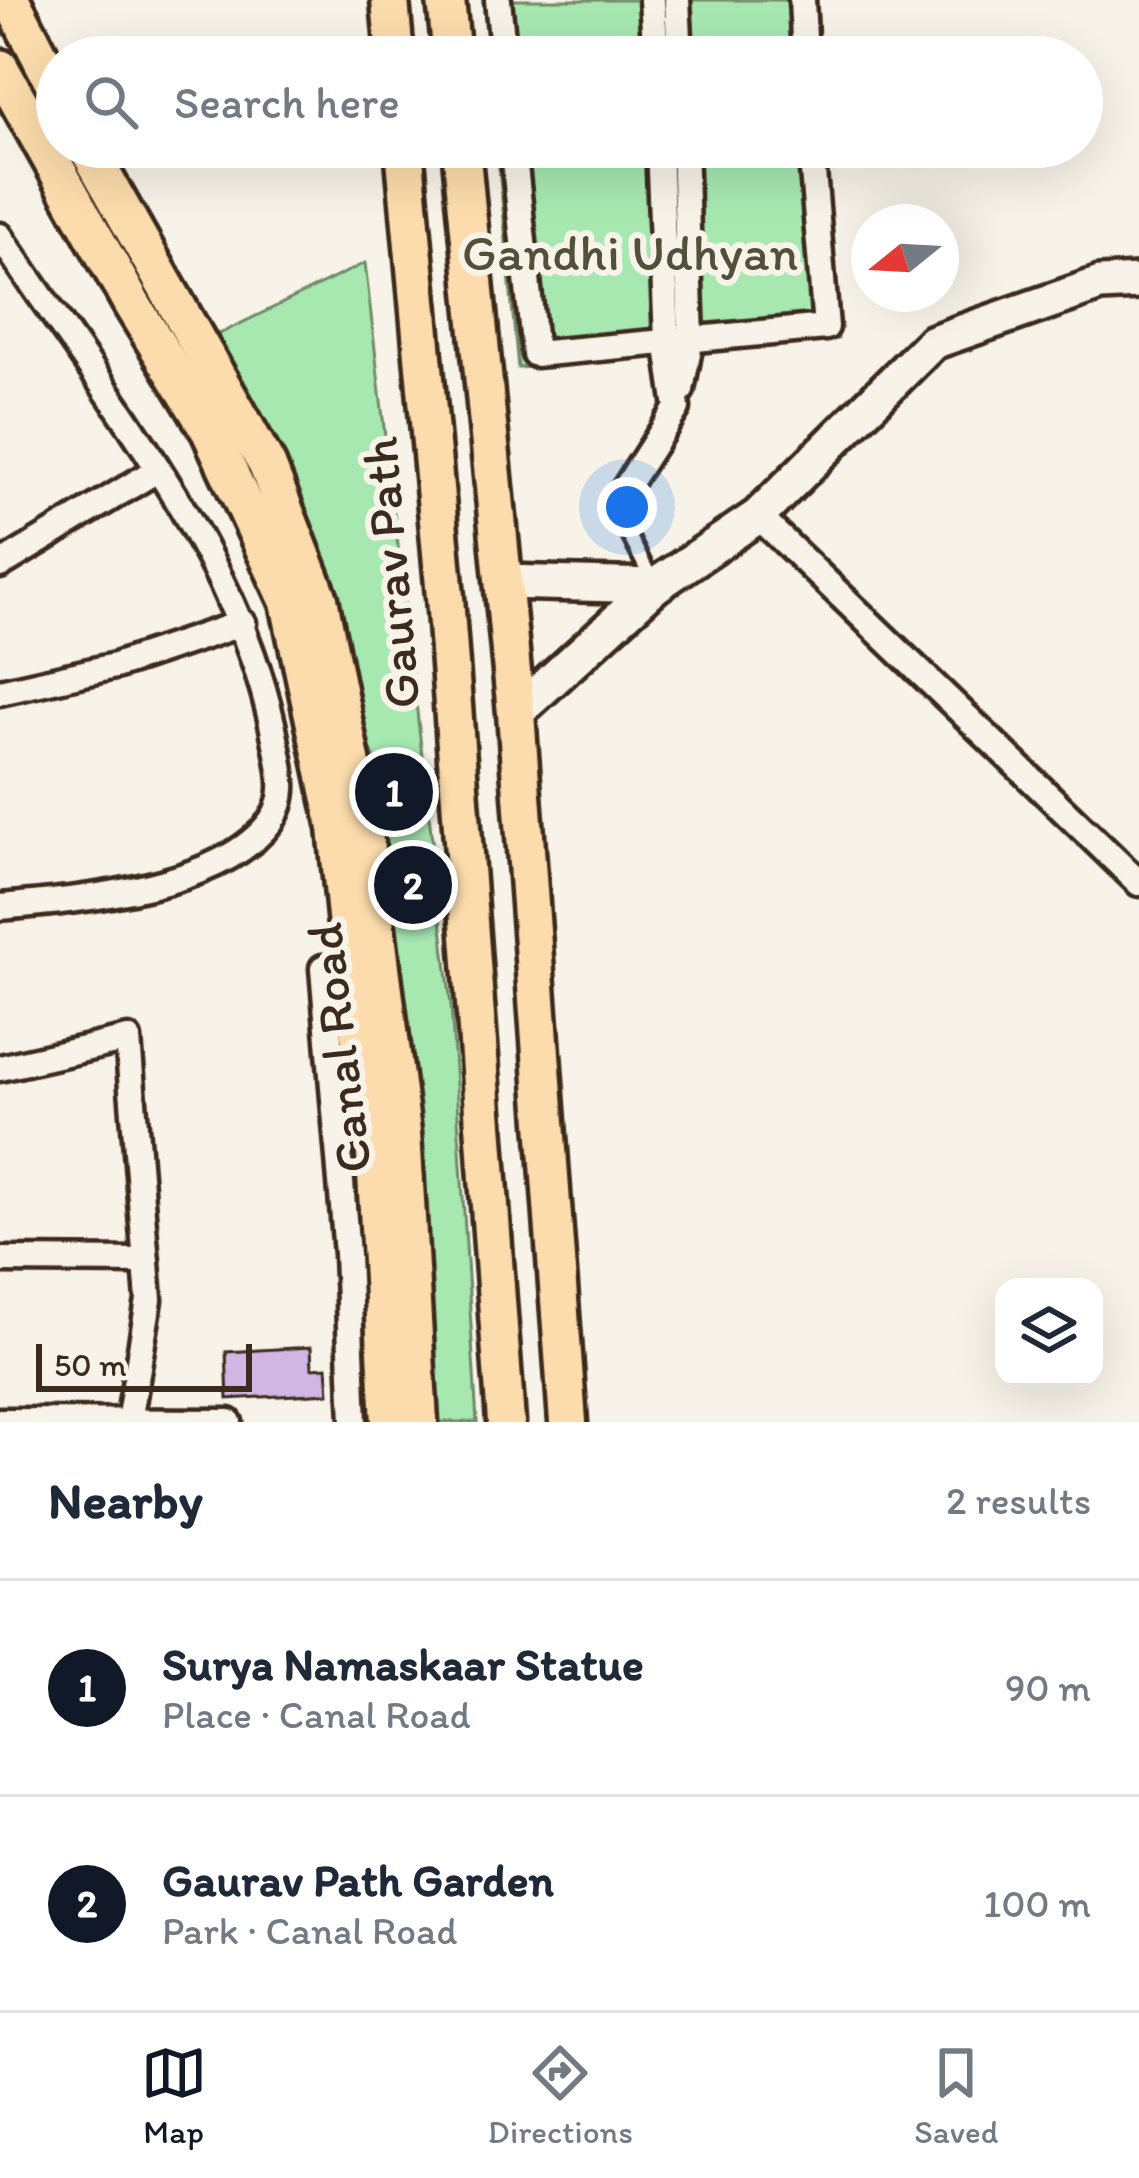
<!DOCTYPE html>
<meta charset="utf-8">
<style>
:root{--surface:#fff;--page:#f2f2f3;--text:#1f2937;--muted:#747a83;--line:#e0e1e3;--accent:#111827}
body{margin:0;font-family:Itim,sans-serif;background:var(--page);color:var(--text)}
.controls{position:absolute;right:36px;bottom:36px;display:grid;overflow:hidden;border-radius:24px;box-shadow:0 12px 48px #0002}
.controls button{width:108px;height:108px;display:grid;place-items:center;padding:0;border:0;border-bottom:3px solid var(--line);background:var(--surface);color:var(--text);font:60px sans-serif}
.compass{position:absolute;left:851px;top:204px;width:108px;height:108px;border-radius:50%;background:var(--surface);box-shadow:0 12px 48px #0002;rotate:252deg}
.scale{position:absolute;left:36px;bottom:30px;width:216px;box-sizing:border-box;padding-left:12px;border:6px solid #3b2a1e;border-top:0;font-size:33px;line-height:42px;white-space:nowrap;color:#3b2a1e;-webkit-text-stroke:9px #f7f3e8;paint-order:stroke}
.you{position:absolute;left:627px;top:507px;width:42px;height:42px;margin:-30px;border:9px solid #fff;border-radius:50%;background:#1a73e8;box-shadow:0 0 0 18px #1a73e833}
.badge{display:grid;place-items:center;width:78px;height:78px;border-radius:50%;background:var(--accent);color:#fff;font-size:39px;font-weight:700}
.pin{position:absolute;translate:-50% -50%;border:6px solid #fff;box-shadow:0 3px 12px #0006}
.list{margin:0;padding:0;list-style:none}
h2{display:flex;justify-content:space-between;align-items:center;height:156px;margin:0;padding:0 48px;font-size:51px}
h2 small{font-size:39px;font-weight:400;color:var(--muted)}
.list li{display:grid;grid-template-columns:78px 1fr auto;gap:36px;align-items:center;box-sizing:border-box;height:216px;padding:0 48px;border-top:3px solid var(--line)}
.list b{display:block;font-size:45px;white-space:nowrap}
.list p{margin:0;font-size:39px;white-space:nowrap;color:var(--muted)}
.list em{font-size:39px;font-style:normal;color:var(--muted)}
.icon{flex:none;width:66px;height:66px;fill:none;stroke:currentColor;stroke-width:2;stroke-linecap:round;stroke-linejoin:round}
.map{position:relative;flex:none;width:1139px;height:1422px;overflow:hidden}
.search{position:absolute;background:var(--surface);box-shadow:0 12px 48px #0002;left:36px;right:36px;top:36px;height:132px;display:flex;align-items:center;gap:30px;box-sizing:border-box;padding:0 42px;border-radius:66px;color:var(--muted);font-size:45px}
.sheet{height:588px;background:var(--surface)}
nav{display:flex;justify-content:space-around;align-items:center;box-sizing:border-box;height:168px;border-top:3px solid var(--line);background:var(--surface);font-size:33px;color:var(--muted)}
nav a{display:grid;justify-items:center;gap:6px}
nav .on{color:var(--accent)}
.map>svg:first-child{display:block}
</style>
<div class="map">
<svg width="1139" height="1422" viewBox="0 0 1139 1422">
<rect width="100%" height="100%" fill="#f7f3e8"/>
<filter id="ink" filterUnits="userSpaceOnUse"><feTurbulence type="fractalNoise" baseFrequency=".00833" numOctaves="2"/><feDisplacementMap in="SourceGraphic" scale="24" xChannelSelector="R" yChannelSelector="G"/><feConvolveMatrix kernelMatrix="1 2 1 2 8 2 1 2 1" color-interpolation-filters="sRGB"/></filter>
<g filter="url(#ink)">
<g fill="#a7e8b1" stroke="#718968" stroke-width="3">
<path d="M 483,0 L 817,0 L 820,57 L 488,57 Z"/>
<path d="M 497,147 L 826,147 L 838,339 L 518,368 Z"/>
<path d="M 365,263 L 451,1005 L 477,1422 L 426,1422 L 378,768 L 215,336 Z"/>
</g>
<path fill="#d1b5e3" stroke="#3b2a1e" stroke-width="3" d="M 311,1347 L 312,1368 L 327,1367 L 329,1393 L 228,1399 L 226,1352 Z"/>
<g fill="none" stroke-linecap="round" stroke-linejoin="round">
<g stroke="#3b2a1e" stroke-width="21">
<path id="lane" d="M 614,506 L 652,580"/>
</g>
<g stroke="#3b2a1e" stroke-width="33">
<g id="street">
<path d="M 498,0 L 504,57"/>
<path d="M 652,0 L 656,57"/>
<path d="M 677,0 L 680,57"/>
<path d="M 802,0 L 805,57"/>
<path d="M 513,147 L 535,354 L 826,327 L 811,147"/>
<path d="M 0,236 C 103,392 242,556 276,743 C 281,770 289,797 271,821 C 221,889 78,900 0,907"/>
<path d="M 681,390 L 691,338 L 684,147"/>
<path d="M 614,506 L 677,408 L 667,340 L 659,147"/>
<path d="M 758,516 L 1139,883"/>
<path d="M 0,565 L 157,470"/>
<path d="M 0,692 L 115,666 L 243,623"/>
<path d="M 323,968 L 347,1254 L 354,1422"/>
<path d="M 0,1068 L 128,1039 L 149,1300 L 129,1422"/>
<path d="M 0,1260 L 146,1261"/>
<path d="M 0,1421 L 229,1422"/>
</g>
</g>
<g stroke="#3b2a1e" stroke-width="42">
<g id="secondary">
<path d="M 504,582 L 655,586"/>
<path d="M 516,713 L 655,586 L 758,516 L 933,342 L 1100,284 L 1139,282"/>
</g>
</g>
<g stroke="#3b2a1e" stroke-width="45">
<g id="primary">
<path d="M 11,0 L 57,89"/>
<path d="M 390,0 L 395,57"/>
<path d="M 446,0 L 452,57"/>
<path d="M 0,68 L 133,306 L 210,431 L 289,602 L 337,828 L 356,1014 L 374,1138 L 390,1422"/>
<path d="M 87,147 L 267,465 L 319,599 L 361,810 L 402,1132 L 419,1422"/>
<path d="M 404,147 L 445,597 L 506,1422"/>
<path d="M 461,147 L 516,713 L 568,1422"/>
</g>
</g>
<use href="#lane" stroke="#f7f3e8" stroke-width="12"/>
<use href="#street" stroke="#f7f3e8" stroke-width="24"/>
<use href="#secondary" stroke="#f7f3e8" stroke-width="33"/>
<use href="#primary" stroke="#fcdcac" stroke-width="36"/>
</g>
</g>
<g text-anchor="middle" stroke-width="12" stroke-linejoin="round" paint-order="stroke">
<g font-size="51" fill="#51503b" stroke="#f7f3e8">
<text x="630" y="270">Gandhi Udhyan</text>
</g>
<g font-size="51" fill="#3b2a1e" stroke="#f7f3e8">
<text transform="translate(390 573) rotate(-95)" y="18">Gaurav Path</text>
<text transform="translate(338 1048) rotate(-97)" y="18">Canal Road</text>
</g>
</g>
</svg>
<div class="controls">
<button><svg class="icon" aria-label="layers" viewBox="0 0 24 24"><path d="M12 4l9 5-9 5-9-5zM3 14l9 5 9-5"/></svg></button>
</div>
<svg class="compass" viewBox="-18 -18 36 36"><path d="M0-13l5 13h-10z" fill="#e53935"/><path d="M0 13l5-13h-10z" fill="#747a83"/></svg>
<div class="scale">50 m</div>
<div class="you"></div>
<div class="pin badge" style="left:394px;top:792px">1</div>
<div class="pin badge" style="left:413px;top:885px">2</div>
<div class="search"><svg class="icon" aria-label="search" viewBox="0 0 24 24"><circle cx="10" cy="10" r="6"/><path d="M15 15l6 6"/></svg>Search here</div>
</div>
<section class="sheet">
<h2>Nearby<small>2 results</small></h2>
<ul class="list">
<li><span class="badge">1</span><div><b>Surya Namaskaar Statue</b><p>Place · Canal Road</p></div><em>90 m</em></li>
<li><span class="badge">2</span><div><b>Gaurav Path Garden</b><p>Park · Canal Road</p></div><em>100 m</em></li>
</ul>
</section>
<nav>
<a class="on"><svg class="icon" aria-label="map" viewBox="0 0 24 24"><path d="M3 6l6-2 6 2 6-2v14l-6 2-6-2-6 2zM9 4v14M15 6v14"/></svg>Map</a>
<a><svg class="icon" aria-label="directions" viewBox="0 0 24 24"><path d="M12 3l9 9-9 9-9-9zM9 14v-3h6M13 9l2 2-2 2"/></svg>Directions</a>
<a><svg class="icon" aria-label="saved" viewBox="0 0 24 24"><path d="M7 4h10v16l-5-4-5 4z"/></svg>Saved</a>
</nav>
